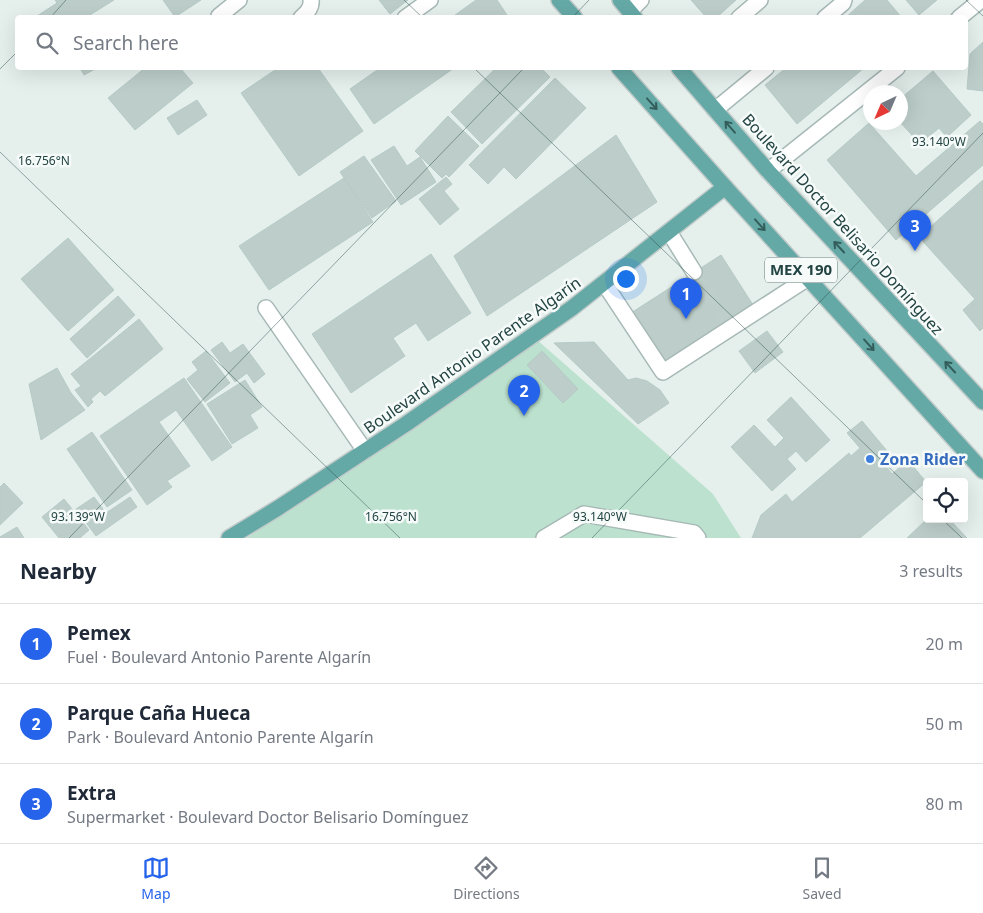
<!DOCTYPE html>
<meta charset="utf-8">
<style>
:root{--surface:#fff;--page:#f2f2f3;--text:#1f2937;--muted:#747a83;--line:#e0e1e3;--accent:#2563eb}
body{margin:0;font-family:"Noto Sans",sans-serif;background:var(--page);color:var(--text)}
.controls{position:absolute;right:15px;bottom:15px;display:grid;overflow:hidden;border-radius:5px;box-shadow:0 5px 20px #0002}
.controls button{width:45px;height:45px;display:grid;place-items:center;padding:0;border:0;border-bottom:1px solid var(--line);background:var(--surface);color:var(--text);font:25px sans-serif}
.compass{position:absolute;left:863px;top:85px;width:45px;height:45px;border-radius:50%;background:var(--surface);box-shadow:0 5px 20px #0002;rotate:224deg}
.you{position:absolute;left:625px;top:278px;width:18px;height:18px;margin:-12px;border:4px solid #fff;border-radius:50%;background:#1a73e8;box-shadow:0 0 0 8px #1a73e833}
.badge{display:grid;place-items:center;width:32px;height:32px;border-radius:50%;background:var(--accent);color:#fff;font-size:16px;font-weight:700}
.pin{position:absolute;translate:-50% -41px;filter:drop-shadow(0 1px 2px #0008)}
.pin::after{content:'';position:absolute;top:26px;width:18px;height:15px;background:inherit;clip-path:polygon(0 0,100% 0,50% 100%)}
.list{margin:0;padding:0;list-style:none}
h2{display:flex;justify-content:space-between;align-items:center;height:65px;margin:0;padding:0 20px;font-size:21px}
h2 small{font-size:16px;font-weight:400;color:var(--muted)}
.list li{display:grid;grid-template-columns:32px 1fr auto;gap:15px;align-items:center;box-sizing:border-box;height:80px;padding:0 20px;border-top:1px solid var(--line)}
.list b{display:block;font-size:19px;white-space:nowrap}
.list p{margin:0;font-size:16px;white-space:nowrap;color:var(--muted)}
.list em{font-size:16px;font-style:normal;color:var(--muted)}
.icon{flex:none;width:28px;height:28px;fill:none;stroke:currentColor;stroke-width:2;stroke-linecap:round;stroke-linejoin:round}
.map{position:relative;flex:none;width:983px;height:538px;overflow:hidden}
.search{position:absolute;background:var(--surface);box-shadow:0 5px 20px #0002;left:15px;right:15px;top:15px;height:55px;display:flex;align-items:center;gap:12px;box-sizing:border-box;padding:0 18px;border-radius:5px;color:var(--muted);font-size:19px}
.sheet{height:305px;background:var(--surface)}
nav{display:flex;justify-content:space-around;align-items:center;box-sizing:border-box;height:70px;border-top:1px solid var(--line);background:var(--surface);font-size:14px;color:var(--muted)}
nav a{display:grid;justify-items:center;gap:2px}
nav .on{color:var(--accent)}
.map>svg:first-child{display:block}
</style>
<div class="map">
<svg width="983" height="538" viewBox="0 0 983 538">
<rect width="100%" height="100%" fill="#e5f0ed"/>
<path fill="#bce2cf" d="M 536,339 L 713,494 L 741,538 L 247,538 Z"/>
<g fill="#bdceca" stroke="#b6cac6">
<path d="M 55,0 L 114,0 L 90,15 L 92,18 L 34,18 L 57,3 Z"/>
<path d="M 163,0 L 201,0 L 175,17 Z"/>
<path d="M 379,0 L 408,0 L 390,14 Z"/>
<path d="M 476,0 L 497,0 L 509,18 L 451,18 Z"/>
<path d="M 691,0 L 736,0 L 716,18 L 707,18 Z"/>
<path d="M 865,0 L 887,0 L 902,18 L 845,18 Z"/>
<path d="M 906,0 L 937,0 L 919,15 Z"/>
<path d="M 983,42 L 983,91 L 967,89 L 970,54 Z"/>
<path d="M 80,68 L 97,68 L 84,75 Z"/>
<path d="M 145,68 L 180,68 L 193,83 L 135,130 L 108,98 Z"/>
<path d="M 278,68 L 318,68 L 363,131 L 299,176 L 241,93 Z"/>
<path d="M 380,68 L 454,68 L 374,124 L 350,89 Z"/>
<path d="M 496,68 L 541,68 L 550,77 L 482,144 L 451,112 Z"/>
<path d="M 786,68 L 864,68 L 797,124 L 765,85 Z"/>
<path d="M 933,71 L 971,115 L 947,137 L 939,128 L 920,144 L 900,122 L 900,99 Z"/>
<path d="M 555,78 L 586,108 L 516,179 L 504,167 L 488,184 L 469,165 Z"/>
<path d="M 197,100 L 207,115 L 178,135 L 167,118 Z"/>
<path d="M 448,116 L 479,146 L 449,177 L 446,174 L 442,178 L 415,151 Z"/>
<path d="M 980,121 L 983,124 L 983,165 L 896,240 L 827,160 L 869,123 L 916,176 Z"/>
<path d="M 616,135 L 657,202 L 487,316 L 454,256 Z"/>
<path d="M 394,146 L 407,166 L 420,157 L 436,182 L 401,205 L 371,160 Z"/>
<path d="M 364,156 L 396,201 L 372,218 L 340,172 Z"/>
<path d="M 446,177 L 452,184 L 444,191 L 459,209 L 440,225 L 419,199 Z"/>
<path d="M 344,178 L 373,222 L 269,290 L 239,246 Z"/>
<path d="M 983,180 L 983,328 L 980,331 L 963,310 L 975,299 L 919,237 Z"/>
<path d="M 68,238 L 114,290 L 68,331 L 21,279 Z"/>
<path d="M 431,254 L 471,313 L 428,341 L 416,323 L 393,338 L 405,356 L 351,393 L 312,334 Z"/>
<path d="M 721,255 L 755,308 L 665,366 L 631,313 Z"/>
<path d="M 118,296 L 135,315 L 87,358 L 70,339 Z"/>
<path d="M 139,319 L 163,349 L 105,396 L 100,391 L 91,399 L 93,402 L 88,407 L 75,390 L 81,386 L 71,374 Z"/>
<path d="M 767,331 L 783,352 L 755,373 L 739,351 Z"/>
<path d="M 222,342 L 230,353 L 243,344 L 265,374 L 254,383 L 247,373 L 235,382 L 211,350 Z"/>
<path d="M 594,342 L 628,380 L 636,378 L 647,381 L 660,390 L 669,403 L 638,424 L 554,343 Z"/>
<path d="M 206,351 L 230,383 L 205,402 L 187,379 L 198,370 L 192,362 Z"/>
<path d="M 542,351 L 578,389 L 563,403 L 527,365 Z"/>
<path d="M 57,368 L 71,393 L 85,410 L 41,440 L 29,384 Z"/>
<path d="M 184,378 L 232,447 L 212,461 L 176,410 L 159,422 L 190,466 L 167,481 L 172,487 L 147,505 L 100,436 Z"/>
<path d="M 245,380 L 262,407 L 250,415 L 258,428 L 232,444 L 207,404 Z"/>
<path d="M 791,397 L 830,440 L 806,462 L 796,451 L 787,459 L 796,469 L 772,491 L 731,447 L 754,425 L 775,447 L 784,438 L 767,420 Z"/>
<path d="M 862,421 L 893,458 L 885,465 L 892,474 L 908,460 L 926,482 L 860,538 L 752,538 L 761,515 L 786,494 L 792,502 L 849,453 L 851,456 L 860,448 L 847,433 Z"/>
<path d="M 92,432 L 132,490 L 107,507 L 67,449 Z"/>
<path d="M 4,483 L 23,503 L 0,525 L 0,487 Z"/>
<path d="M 94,497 L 106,513 L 130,497 L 137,507 L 96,536 L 76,509 Z"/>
<path d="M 64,499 L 89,530 L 80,538 L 59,538 L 42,517 Z"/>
<path d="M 927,519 L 949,519 L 967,538 L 907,538 Z"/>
<path d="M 17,527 L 24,538 L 0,538 L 0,537 Z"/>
</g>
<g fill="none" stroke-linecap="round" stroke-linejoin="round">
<path stroke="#bececb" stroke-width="15" stroke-dasharray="15 8" stroke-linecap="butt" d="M 694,272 L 728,326"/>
<g stroke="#a7b9b6" stroke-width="18">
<g id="minor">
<path d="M 630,11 L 641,0"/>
<path d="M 219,18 L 219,16 L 239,0"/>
<path d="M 301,18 C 306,14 312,7 311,0"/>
<path d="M 405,18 L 430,0"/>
<path d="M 739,18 L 760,0"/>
<path d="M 825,18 L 843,3 L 844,0"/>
<path d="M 959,18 L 981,0"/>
<path d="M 715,110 L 766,68"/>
<path d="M 768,171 L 897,68"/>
<path d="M 669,232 L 694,272"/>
<path d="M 604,283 L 663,372 L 808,278"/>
<path d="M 266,308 L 365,451"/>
<path d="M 544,538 L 584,514 L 694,533 L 698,538"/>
</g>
</g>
<g stroke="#c1cbca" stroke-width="18">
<g id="major">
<path d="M 559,0 L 575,18"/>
<path d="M 620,0 L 635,18"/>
<path d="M 619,68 L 725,187 L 983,471"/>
<path d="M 679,68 L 768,171 L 983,402"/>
<path d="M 229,538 L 278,508 L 406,424 L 572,308 L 725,187"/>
</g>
</g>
<use href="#minor" stroke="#fff" stroke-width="15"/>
<use href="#major" stroke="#65a9a6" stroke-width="15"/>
</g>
<defs><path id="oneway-shaft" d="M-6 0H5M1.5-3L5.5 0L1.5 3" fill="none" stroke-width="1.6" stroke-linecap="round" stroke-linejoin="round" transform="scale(1.25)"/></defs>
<g stroke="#335d5b">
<use href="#oneway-shaft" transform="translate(652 104) rotate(48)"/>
<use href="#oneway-shaft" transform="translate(730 127) rotate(-131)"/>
<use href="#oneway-shaft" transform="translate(760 225) rotate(48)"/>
<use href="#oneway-shaft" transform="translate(839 247) rotate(-133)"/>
<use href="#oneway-shaft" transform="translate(869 345) rotate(48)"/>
<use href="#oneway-shaft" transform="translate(950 367) rotate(-133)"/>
</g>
<path fill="none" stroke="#224442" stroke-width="1" stroke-opacity="0.45" d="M 404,0 L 423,18M 966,0 L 983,16M 50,18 L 66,0M 572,18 L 589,0M 474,68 L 927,504M 0,69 L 18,51M 0,152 L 400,538M 942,519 L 962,538M 69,538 L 524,68M 592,538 L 983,133"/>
<circle fill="#3f7fe0" stroke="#f6fbfa" stroke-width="2" cx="870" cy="459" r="5"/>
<g text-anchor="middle" stroke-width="5" stroke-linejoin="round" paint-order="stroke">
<rect fill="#f6fbfa" stroke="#627b79" stroke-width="1" x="765" y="257.5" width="72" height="25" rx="4"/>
<g font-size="15" font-weight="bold" fill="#224442">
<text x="801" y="275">MEX 190</text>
</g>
<g font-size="16" fill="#224442" stroke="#f6fbfa">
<text transform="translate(843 224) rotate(48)" y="6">Boulevard Doctor Belisario Domínguez</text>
<text transform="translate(472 355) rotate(-35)" y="6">Boulevard Antonio Parente Algarín</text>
</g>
<g font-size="16" font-weight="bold" fill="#366cbe" stroke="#f6fbfa" text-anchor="start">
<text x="880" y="465">Zona Rider</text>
</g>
</g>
<g font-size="12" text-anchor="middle" fill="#224442" stroke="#f6fbfa" stroke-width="5" stroke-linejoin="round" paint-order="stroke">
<text x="939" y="146">93.140°W</text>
<text x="44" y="165">16.756°N</text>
<text x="78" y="521">93.139°W</text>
<text x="600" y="521">93.140°W</text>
<text x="391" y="521">16.756°N</text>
</g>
</svg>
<div class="controls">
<button><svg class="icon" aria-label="locate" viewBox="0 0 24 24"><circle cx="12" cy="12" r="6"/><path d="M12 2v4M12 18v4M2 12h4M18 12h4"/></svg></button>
</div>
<svg class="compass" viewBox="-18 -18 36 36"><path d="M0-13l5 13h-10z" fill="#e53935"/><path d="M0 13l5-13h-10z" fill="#747a83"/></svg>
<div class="you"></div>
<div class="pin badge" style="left:686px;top:319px">1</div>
<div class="pin badge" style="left:524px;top:416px">2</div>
<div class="pin badge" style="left:915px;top:251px">3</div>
<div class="search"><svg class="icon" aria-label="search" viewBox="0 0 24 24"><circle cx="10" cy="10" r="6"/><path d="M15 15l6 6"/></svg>Search here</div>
</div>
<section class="sheet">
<h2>Nearby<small>3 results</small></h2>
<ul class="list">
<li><span class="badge">1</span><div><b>Pemex</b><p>Fuel · Boulevard Antonio Parente Algarín</p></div><em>20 m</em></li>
<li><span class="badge">2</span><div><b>Parque Caña Hueca</b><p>Park · Boulevard Antonio Parente Algarín</p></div><em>50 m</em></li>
<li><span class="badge">3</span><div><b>Extra</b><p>Supermarket · Boulevard Doctor Belisario Domínguez</p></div><em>80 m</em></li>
</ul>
</section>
<nav>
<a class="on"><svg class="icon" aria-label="map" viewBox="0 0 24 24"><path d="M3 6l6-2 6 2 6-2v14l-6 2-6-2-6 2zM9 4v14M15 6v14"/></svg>Map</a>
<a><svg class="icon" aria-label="directions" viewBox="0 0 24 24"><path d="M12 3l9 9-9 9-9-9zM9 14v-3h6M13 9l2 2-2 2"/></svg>Directions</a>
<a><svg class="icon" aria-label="saved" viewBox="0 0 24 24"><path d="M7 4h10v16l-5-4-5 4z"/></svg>Saved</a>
</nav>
